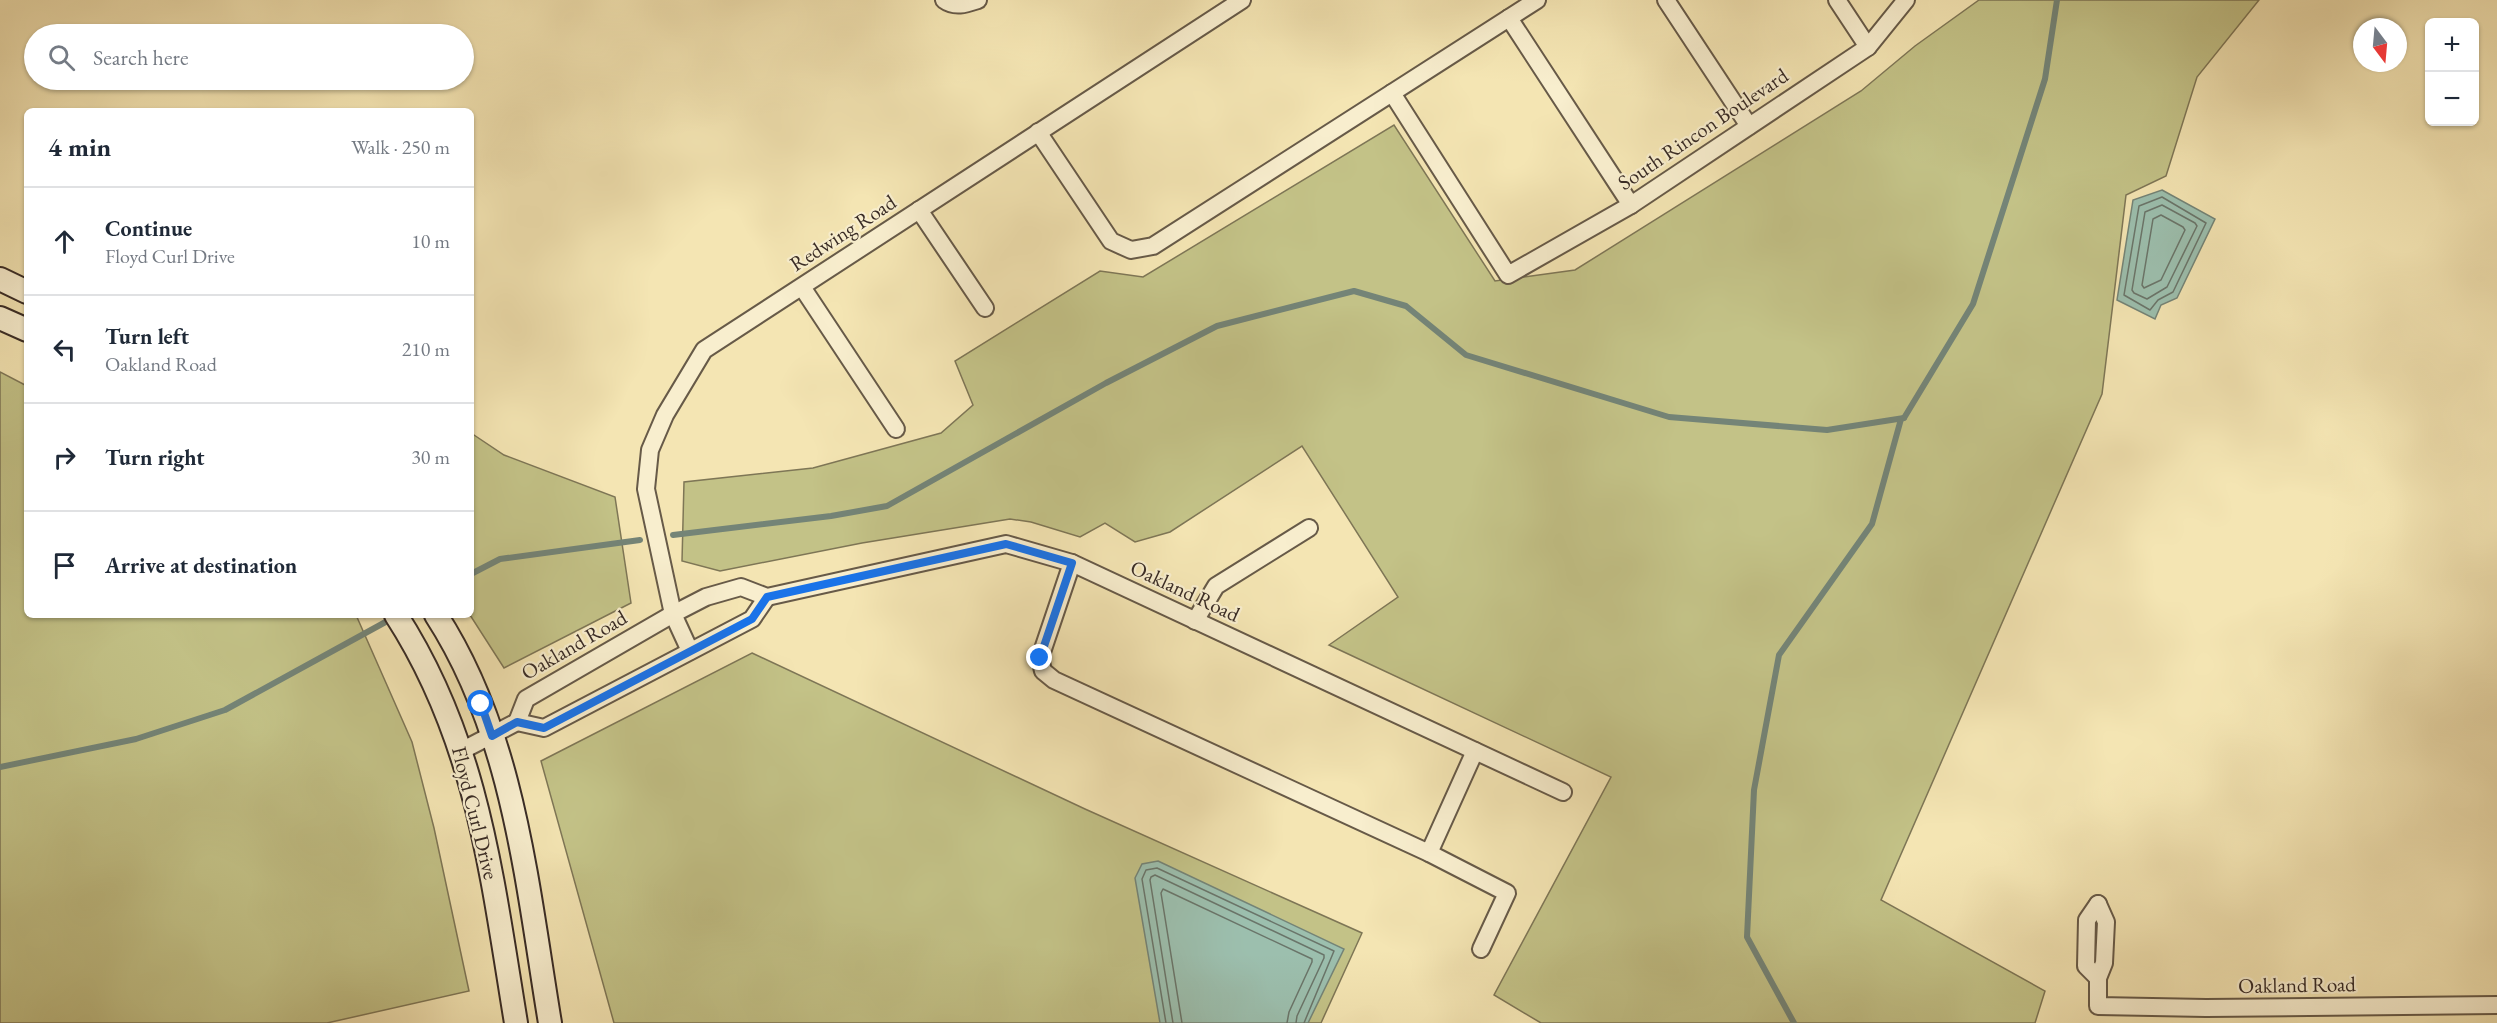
<!DOCTYPE html>
<meta charset="utf-8">
<style>
:root{--surface:#fff;--page:#f2f2f3;--text:#1f2937;--muted:#747a83;--line:#e0e1e3}
body{margin:0;font-family:"EB Garamond",serif;background:var(--page);color:var(--text)}
.controls{position:absolute;right:18px;top:18px;display:grid;overflow:hidden;border-radius:9px;box-shadow:0 2px 4px #0004}
.controls button{width:54px;height:54px;display:grid;place-items:center;padding:0;border:0;border-bottom:2px solid var(--line);background:var(--surface);color:var(--text);font:30px sans-serif}
.compass{position:absolute;left:2353px;top:18px;width:54px;height:54px;border-radius:50%;background:var(--surface);box-shadow:0 2px 4px #0004;rotate:164deg}
.stop{position:absolute;width:18px;height:18px;margin:-14px;border:4px solid #1a73e8;border-radius:50%;background:#fff}
.stop.end{background:#1a73e8;border-color:#fff;box-shadow:0 2px 6px #0008}
.list{margin:0;padding:0;list-style:none}
h2{display:flex;justify-content:space-between;align-items:center;height:78px;margin:0;padding:0 24px;font-size:26px}
h2 small{font-size:20px;font-weight:400;color:var(--muted)}
.list li{display:grid;grid-template-columns:39px 1fr auto;gap:18px;align-items:center;box-sizing:border-box;height:108px;padding:0 24px;border-top:2px solid var(--line)}
.list b{display:block;font-size:22px;white-space:nowrap}
.list p{margin:0;font-size:20px;white-space:nowrap;color:var(--muted)}
.list em{font-size:20px;font-style:normal;color:var(--muted)}
.icon{flex:none;width:33px;height:33px;fill:none;stroke:currentColor;stroke-width:2;stroke-linecap:round;stroke-linejoin:round}
.map{position:relative;flex:none;width:2497px;height:1023px;overflow:hidden}
.search{position:absolute;background:var(--surface);box-shadow:0 2px 4px #0004;left:24px;top:24px;width:450px;height:66px;display:flex;align-items:center;gap:15px;box-sizing:border-box;padding:0 21px;border-radius:33px;color:var(--muted);font-size:22px}
.panel{position:absolute;background:var(--surface);box-shadow:0 2px 4px #0004;left:24px;top:108px;width:450px;height:510px;border-radius:9px}
.map>svg:first-child{display:block}
</style>
<div class="map">
<svg width="2497" height="1023" viewBox="0 0 2497 1023">
<rect width="100%" height="100%" fill="#f4e5b3"/>
<filter id="stains"><feTurbulence type="fractalNoise" baseFrequency=".00333" numOctaves="4"/><feColorMatrix values="0 0 0 0 .2 0 0 0 0 .09 0 0 0 0 .02 0 0 0 .5 -.17"/></filter>
<radialGradient id="worn" r=".72"><stop offset=".6" stop-color="#630" stop-opacity="0"/><stop offset="1" stop-color="#630" stop-opacity=".3"/></radialGradient>
<g fill="#c3c287" stroke="#7e7656" stroke-width="1.5">
<path d="M 1979,0 L 2259,0 L 2197,77 L 2166,176 L 2126,195 L 2102,394 L 1881,900 L 2045,991 L 2035,1023 L 1541,1023 L 1494,995 L 1611,777 L 1329,645 L 1398,597 L 1302,446 L 1170,532 L 1135,542 L 1105,523 L 1080,537 L 1031,522 L 1010,519 L 862,543 L 720,571 L 682,561 L 684,482 L 813,468 L 941,433 L 973,405 L 955,361 L 1100,271 L 1143,277 L 1394,125 L 1495,281 L 1575,270 L 1861,91 L 1915,46 Z"/>
<path d="M 0,372 L 27,386 L 27,615 L 356,615 L 412,742 L 434,828 L 469,991 L 327,1023 L 0,1023 Z"/>
<path d="M 471,433 L 504,455 L 615,497 L 631,603 L 504,668 L 470,615 Z"/>
<path d="M 752,653 L 1085,809 L 1362,933 L 1321,1023 L 614,1023 L 541,761 Z"/>
</g>
<g fill="#9cbfae" stroke="#748477" stroke-width="1.5">
<path d="M 2162,190 L 2215,219 L 2177,298 L 2161,305 L 2155,319 L 2117,300 L 2133,200 Z"/>
<path d="M 1158,861 L 1344,949 L 1308,1023 L 1160,1023 L 1135,878 L 1142,864 Z"/>
</g>
<g fill="none" stroke-linecap="round" stroke-linejoin="round">
<g stroke="#6a756a" stroke-width="1.5">
<path d="M 2162,197 L 2206,223 L 2173,292 L 2158,300 L 2150,310 L 2124,295 L 2139,206 Z"/>
<path d="M 2162,205 L 2195,223 L 2197,226 L 2167,287 L 2147,299 L 2134,293 L 2132,290 L 2145,212 Z"/>
<path d="M 2161,215 L 2183,227 L 2185,230 L 2161,280 L 2144,288 L 2142,285 L 2153,219 Z"/>
<path d="M 1166,1023 L 1142,879 L 1146,870 L 1157,868 L 1334,951 L 1304,1023"/>
<path d="M 1173,1023 L 1150,880 L 1151,877 L 1155,875 L 1324,955 L 1324,958 L 1297,1016 L 1296,1023"/>
<path d="M 1182,1023 L 1161,893 L 1163,889 L 1312,959 L 1312,962 L 1289,1012 L 1287,1023"/>
</g>
<g stroke="#748477" stroke-width="6">
<path d="M 673,535 L 831,516 L 887,506 L 1106,383 L 1217,326 L 1354,291 L 1406,306 L 1466,355 L 1669,417 L 1827,430 L 1904,418"/>
<path d="M 471,574 L 500,559 L 640,540"/>
<path d="M 0,767 L 136,739 L 225,710 L 391,619"/>
<path d="M 1794,1023 L 1747,937 L 1754,790 L 1779,655 L 1872,524 L 1901,419 L 1904,418 L 1973,304 L 2045,79 L 2057,0"/>
</g>
<g stroke="#675a48" stroke-width="20">
<g id="street">
<path d="M 944,0 C 955,8 966,4 978,0"/>
<path d="M 1666,0 L 1749,126"/>
<path d="M 1837,0 L 1868,47"/>
<path d="M 1509,18 L 1631,205"/>
<path d="M 1392,93 L 1508,275 L 1631,205 L 1868,47 L 1906,0"/>
<path d="M 1038,132 L 1111,241 L 1131,250 L 1153,246 L 1537,0"/>
<path d="M 919,210 L 985,308"/>
<path d="M 802,287 L 896,429"/>
<path d="M 1072,563 L 1040,658 L 1043,671 L 1054,680 L 1429,853 L 1475,751"/>
<path d="M 1195,621 L 1216,586 L 1309,528"/>
<path d="M 690,651 L 673,614 L 646,489 L 650,450 L 665,415 L 704,350 L 1242,0"/>
<path d="M 517,722 L 526,699 L 673,614 L 706,597 L 741,587 L 767,597 L 1006,544 L 1072,563 L 1563,792"/>
<path d="M 517,722 L 544,728 L 752,619 L 767,597"/>
<path d="M 461,751 L 517,722"/>
<path d="M 1429,853 L 1507,893 L 1481,949"/>
<path d="M 2098,904 L 2106,922 L 2104,963 L 2098,978 L 2098,1006 L 2206,1008 L 2497,1005"/>
<path d="M 2098,978 L 2086,966 L 2087,920 L 2098,904"/>
</g>
</g>
<g stroke="#382b25" stroke-width="26">
<g id="secondary">
<path d="M 0,279 L 27,292"/>
<path d="M 0,318 L 27,330"/>
<path d="M 396,615 C 478,742 492,878 516,1023"/>
<path d="M 436,615 C 514,735 527,885 550,1023"/>
</g>
</g>
<use href="#street" stroke="#f8eece" stroke-width="16"/>
<use href="#secondary" stroke="#f8eece" stroke-width="22"/>
</g>
<g fill="none" stroke-linecap="round" stroke-linejoin="round">
<path stroke="#1a73e8" stroke-width="8" d="M 481,704 L 492,736 L 517,722 L 544,728 L 752,619 L 767,597 L 1006,544 L 1072,563 L 1040,658"/>
</g>
<g text-anchor="middle" stroke-width="4.5" stroke-linejoin="round" paint-order="stroke">
<g font-size="21" fill="#382b25" stroke="#f8eece">
<text transform="translate(1703 129) rotate(-34)" y="7">South Rincon Boulevard</text>
<text transform="translate(843 233) rotate(-33)" y="7">Redwing Road</text>
<text transform="translate(1185 591) rotate(25)" y="7">Oakland Road</text>
<text transform="translate(574 645) rotate(-30)" y="7">Oakland Road</text>
<text transform="translate(475 813) rotate(76)" y="7">Floyd Curl Drive</text>
<text transform="translate(2297 985) rotate(-1)" y="7">Oakland Road</text>
</g>
</g>
<rect width="100%" height="100%" filter="url(#stains)"/>
<rect width="100%" height="100%" fill="url(#worn)"/>
</svg>
<div class="controls">
<button>+</button>
<button>−</button>
</div>
<svg class="compass" viewBox="-18 -18 36 36"><path d="M0-13l5 13h-10z" fill="#e53935"/><path d="M0 13l5-13h-10z" fill="#747a83"/></svg>
<div class="stop" style="left:481px;top:704px"></div>
<div class="stop end" style="left:1040px;top:658px"></div>
<div class="search"><svg class="icon" aria-label="search" viewBox="0 0 24 24"><circle cx="10" cy="10" r="6"/><path d="M15 15l6 6"/></svg>Search here</div>
<section class="panel">
<h2>4 min<small>Walk · 250 m</small></h2>
<ul class="list">
<li><svg class="icon" aria-label="ahead" viewBox="0 0 24 24"><path d="M12 20V5M6 11l6-6 6 6"/></svg><div><b>Continue</b><p>Floyd Curl Drive</p></div><em>10 m</em></li>
<li><svg class="icon" aria-label="left" viewBox="0 0 24 24"><path d="M17 20v-9H6M10 6l-5 5 5 5"/></svg><div><b>Turn left</b><p>Oakland Road</p></div><em>210 m</em></li>
<li><svg class="icon" aria-label="right" viewBox="0 0 24 24"><path d="M7 20v-9h11M14 6l5 5-5 5"/></svg><div><b>Turn right</b></div><em>30 m</em></li>
<li><svg class="icon" aria-label="arrive" viewBox="0 0 24 24"><path d="M6 21V4h12l-3 4 3 4H6"/></svg><div><b>Arrive at destination</b></div></li>
</ul>
</section>
</div>
